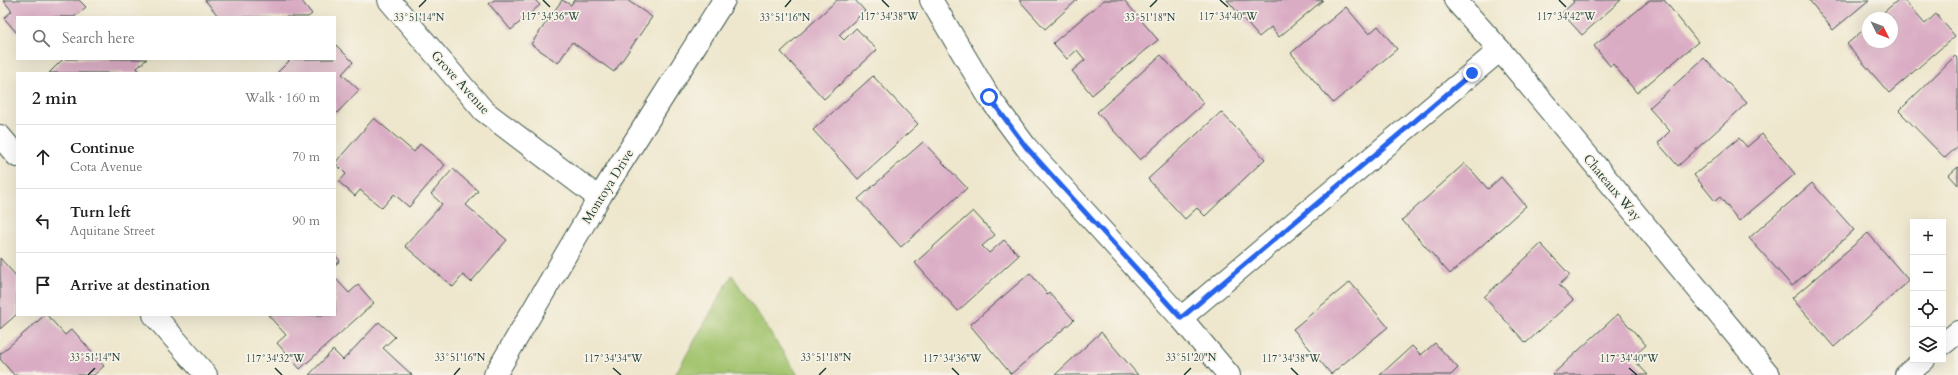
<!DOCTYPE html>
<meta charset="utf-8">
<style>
:root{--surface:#fff;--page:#f6f6f6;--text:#222;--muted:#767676;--line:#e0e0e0}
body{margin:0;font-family:Cardo,serif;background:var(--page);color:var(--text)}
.controls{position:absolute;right:12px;bottom:12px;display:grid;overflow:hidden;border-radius:0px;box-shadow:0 4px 16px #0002}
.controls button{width:36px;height:36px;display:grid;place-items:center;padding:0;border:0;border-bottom:1px solid var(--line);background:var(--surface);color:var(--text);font:20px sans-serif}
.compass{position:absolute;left:1862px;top:12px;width:36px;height:36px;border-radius:50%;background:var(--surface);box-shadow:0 4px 16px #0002;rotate:132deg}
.stop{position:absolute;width:12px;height:12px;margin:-9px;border:3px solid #2563eb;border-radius:50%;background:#fff}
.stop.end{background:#2563eb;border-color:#fff;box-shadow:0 1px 4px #0008}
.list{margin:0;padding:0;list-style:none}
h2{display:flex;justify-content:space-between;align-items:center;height:52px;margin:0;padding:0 16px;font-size:17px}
h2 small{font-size:13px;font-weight:400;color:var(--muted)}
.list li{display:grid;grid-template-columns:26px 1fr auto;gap:12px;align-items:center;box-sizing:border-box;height:64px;padding:0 16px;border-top:1px solid var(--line)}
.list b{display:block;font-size:15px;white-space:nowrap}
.list p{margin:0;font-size:13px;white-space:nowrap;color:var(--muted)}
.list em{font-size:13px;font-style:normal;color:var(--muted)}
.icon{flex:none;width:22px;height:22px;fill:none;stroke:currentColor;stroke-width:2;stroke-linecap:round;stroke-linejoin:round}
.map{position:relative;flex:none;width:1958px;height:375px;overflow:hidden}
.search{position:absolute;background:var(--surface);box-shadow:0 4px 16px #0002;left:16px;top:16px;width:320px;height:44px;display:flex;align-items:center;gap:10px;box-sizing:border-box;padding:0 14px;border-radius:0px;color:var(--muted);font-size:15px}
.panel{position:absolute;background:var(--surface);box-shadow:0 4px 16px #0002;left:16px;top:72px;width:320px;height:244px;border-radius:0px}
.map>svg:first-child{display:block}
</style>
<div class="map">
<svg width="1958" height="375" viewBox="0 0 1958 375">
<rect width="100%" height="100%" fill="#f7f3e8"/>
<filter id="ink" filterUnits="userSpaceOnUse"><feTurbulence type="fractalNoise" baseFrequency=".025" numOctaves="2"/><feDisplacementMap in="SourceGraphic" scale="8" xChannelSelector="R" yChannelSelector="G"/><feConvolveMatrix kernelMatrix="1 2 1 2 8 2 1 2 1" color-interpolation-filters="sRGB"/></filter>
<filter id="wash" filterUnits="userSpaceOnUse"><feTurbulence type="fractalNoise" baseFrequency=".012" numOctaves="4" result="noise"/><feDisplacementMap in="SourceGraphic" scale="16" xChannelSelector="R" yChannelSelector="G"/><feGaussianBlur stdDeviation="0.9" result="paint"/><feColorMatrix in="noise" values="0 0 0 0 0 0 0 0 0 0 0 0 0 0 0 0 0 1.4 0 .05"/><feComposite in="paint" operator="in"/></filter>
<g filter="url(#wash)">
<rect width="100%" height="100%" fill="#eee7cd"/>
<path fill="#a1c36c" stroke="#608050" d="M 732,275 L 798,375 L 675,375 Z"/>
<g id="blocks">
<g fill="#daacc4">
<path d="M 3,0 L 79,0 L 86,7 L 74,17 L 17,17 L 17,33 L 4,18 L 12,11 Z"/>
<path d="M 205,0 L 301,0 L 312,14 L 308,17 L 219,17 Z"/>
<path d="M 494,0 L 535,0 L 540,5 L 511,30 L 489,4 Z"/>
<path d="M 562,0 L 571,5 L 574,0 L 627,0 L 652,17 L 614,72 L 572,42 L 558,63 L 531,44 Z"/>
<path d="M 837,0 L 855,0 L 865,11 L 839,35 L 844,40 L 856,28 L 877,50 L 824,99 L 781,52 Z"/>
<path d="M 1019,0 L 1077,0 L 1045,29 Z"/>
<path d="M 1104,0 L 1124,0 L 1158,40 L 1092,95 L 1072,71 L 1085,60 L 1077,50 L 1067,59 L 1053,43 Z"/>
<path d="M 1227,0 L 1323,0 L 1279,37 L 1271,27 L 1259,37 Z"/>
<path d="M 1572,0 L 1621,0 L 1582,35 L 1562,13 L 1574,2 Z"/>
<path d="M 1650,0 L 1664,0 L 1698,42 L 1637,93 L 1613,64 L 1610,66 L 1594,46 Z"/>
<path d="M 1809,0 L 1869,0 L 1833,30 Z"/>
<path d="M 1898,0 L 1904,0 L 1925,24 L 1936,14 L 1955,36 L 1889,93 L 1847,44 L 1868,26 L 1868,42 L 1892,42 L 1892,18 L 1877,18 Z"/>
<path d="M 1346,7 L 1369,34 L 1378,26 L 1397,49 L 1333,103 L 1291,53 Z"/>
<path d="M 335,44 L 353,62 L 342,74 L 359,90 L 335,115 L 335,73 L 277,73 L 291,59 L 335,59 Z"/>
<path d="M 1161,55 L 1204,103 L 1140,160 L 1097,112 Z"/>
<path d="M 1955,56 L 1958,59 L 1958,146 L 1945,158 L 1899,111 Z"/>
<path d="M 1704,58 L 1747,103 L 1678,166 L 1658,143 L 1670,131 L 1649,108 Z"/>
<path d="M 63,59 L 147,59 L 137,68 L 141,73 L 49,73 Z"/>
<path d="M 873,76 L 918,124 L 858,179 L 813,130 Z"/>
<path d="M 1221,112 L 1265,159 L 1205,216 L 1197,208 L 1185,219 L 1148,179 Z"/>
<path d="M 374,118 L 414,152 L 420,144 L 445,165 L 409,207 L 394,194 L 382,208 L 360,190 L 355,196 L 339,182 L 346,174 L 335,163 Z"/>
<path d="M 1762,134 L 1795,174 L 1739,221 L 1720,197 L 1715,201 L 1694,175 L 1739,138 L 1747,147 Z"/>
<path d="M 923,142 L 967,188 L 901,247 L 858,199 Z"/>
<path d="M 1465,163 L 1488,189 L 1501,177 L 1526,206 L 1450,274 L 1402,220 Z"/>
<path d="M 1958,167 L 1958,185 L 1949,175 Z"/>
<path d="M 453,169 L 478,191 L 466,205 L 507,240 L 471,282 L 463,275 L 453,287 L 405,246 L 442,204 L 431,194 Z"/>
<path d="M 1812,183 L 1854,230 L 1792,286 L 1749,238 Z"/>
<path d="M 973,211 L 995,235 L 982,246 L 989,253 L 1004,240 L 1019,255 L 958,311 L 915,263 Z"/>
<path d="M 1868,233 L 1909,281 L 1834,347 L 1792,298 Z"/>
<path d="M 1541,244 L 1570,275 L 1559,285 L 1573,300 L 1526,343 L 1484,297 Z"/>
<path d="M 335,255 L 340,261 L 335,265 Z"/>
<path d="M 0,258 L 17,277 L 17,314 L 0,329 Z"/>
<path d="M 1030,273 L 1047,294 L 1049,292 L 1074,320 L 1011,374 L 970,325 Z"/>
<path d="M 335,278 L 349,293 L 358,285 L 374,303 L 300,369 L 277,343 L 286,335 L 268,315 L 335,315 Z"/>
<path d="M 1350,282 L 1388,327 L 1331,374 L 1293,329 Z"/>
<path d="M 1618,314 L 1646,345 L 1632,358 L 1648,375 L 1552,375 Z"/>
<path d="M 45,315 L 47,315 L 65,335 L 72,329 L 104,366 L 94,375 L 14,375 L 0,359 L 0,354 Z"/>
<path d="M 379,322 L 395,337 L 383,348 L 412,375 L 309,375 L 333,350 L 343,360 Z"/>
<path d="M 1101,332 L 1138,375 L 1055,375 Z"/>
<path d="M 1435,343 L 1458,368 L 1451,375 L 1380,375 L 1412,346 L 1421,355 Z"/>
</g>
</g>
</g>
<g filter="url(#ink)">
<use href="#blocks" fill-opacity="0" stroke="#3e564b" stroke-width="1"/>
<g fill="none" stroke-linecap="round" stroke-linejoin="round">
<g stroke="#3e564b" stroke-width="24">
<g id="minor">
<path d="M 389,0 L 484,111 L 599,198"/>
<path d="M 931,0 L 989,97 L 1026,147 L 1181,318 L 1229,375"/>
<path d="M 1455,0 L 1500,50 L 1769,375"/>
<path d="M 0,136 L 17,156"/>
<path d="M 154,315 L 206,375"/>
<path d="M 1181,318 L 1500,50"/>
<path d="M 1943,344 L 1958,332"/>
<path d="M 495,375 L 599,198 L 724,0"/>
<path d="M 1906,375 L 1924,360"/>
</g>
</g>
<use href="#minor" stroke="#fff" stroke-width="22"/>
</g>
</g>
<g fill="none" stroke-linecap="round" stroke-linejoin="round" filter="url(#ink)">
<path stroke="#2563eb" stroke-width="5" d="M 989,97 L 1026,147 L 1181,318 L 1472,73"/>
</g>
<path fill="none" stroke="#1f3d34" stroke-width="1.5" d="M 543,0 L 550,7M 882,0 L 889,7M 1220,0 L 1228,7M 1559,0 L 1566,7M 419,7 L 426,0M 785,7 L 791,0M 1150,7 L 1157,0M 275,368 L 282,375M 613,368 L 621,375M 952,368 L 959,375M 1291,368 L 1298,375M 1629,368 L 1637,375M 88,375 L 95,368M 454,375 L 460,368M 819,375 L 826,368M 1184,375 L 1191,368"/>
<g text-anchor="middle" stroke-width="3.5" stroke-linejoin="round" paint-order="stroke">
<g font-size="13" fill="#1f3d34" stroke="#f7f3e8">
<text transform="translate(461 82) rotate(48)" y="5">Grove Avenue</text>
<text transform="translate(607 186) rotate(-58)" y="5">Montoya Drive</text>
<text transform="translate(1613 187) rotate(50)" y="5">Chateaux Way</text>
</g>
</g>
<g font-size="10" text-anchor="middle" fill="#1f3d34" stroke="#f7f3e8" stroke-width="3.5" stroke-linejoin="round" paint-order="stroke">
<text x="550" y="20">117°34'36"W</text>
<text x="889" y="20">117°34'38"W</text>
<text x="1228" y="20">117°34'40"W</text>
<text x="1566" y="20">117°34'42"W</text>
<text x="419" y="21">33°51'14"N</text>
<text x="785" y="21">33°51'16"N</text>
<text x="1150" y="21">33°51'18"N</text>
<text x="95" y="361">33°51'14"N</text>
<text x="460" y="361">33°51'16"N</text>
<text x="826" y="361">33°51'18"N</text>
<text x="1191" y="361">33°51'20"N</text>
<text x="275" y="362">117°34'32"W</text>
<text x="613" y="362">117°34'34"W</text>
<text x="952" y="362">117°34'36"W</text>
<text x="1291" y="362">117°34'38"W</text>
<text x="1629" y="362">117°34'40"W</text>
</g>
</svg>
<div class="controls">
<button>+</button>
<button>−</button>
<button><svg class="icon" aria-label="locate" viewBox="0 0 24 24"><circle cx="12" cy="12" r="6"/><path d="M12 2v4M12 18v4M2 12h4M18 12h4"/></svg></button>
<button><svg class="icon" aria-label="layers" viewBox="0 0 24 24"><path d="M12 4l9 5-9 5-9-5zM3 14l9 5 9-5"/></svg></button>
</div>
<svg class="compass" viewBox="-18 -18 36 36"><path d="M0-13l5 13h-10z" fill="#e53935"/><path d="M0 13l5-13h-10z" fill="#767676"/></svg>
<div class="stop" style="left:989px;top:97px"></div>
<div class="stop end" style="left:1472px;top:73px"></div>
<div class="search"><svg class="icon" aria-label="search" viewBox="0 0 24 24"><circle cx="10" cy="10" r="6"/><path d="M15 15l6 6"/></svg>Search here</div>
<section class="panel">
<h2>2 min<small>Walk · 160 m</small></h2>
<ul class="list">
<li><svg class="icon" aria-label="ahead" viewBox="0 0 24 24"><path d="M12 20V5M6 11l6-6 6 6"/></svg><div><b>Continue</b><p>Cota Avenue</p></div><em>70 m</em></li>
<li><svg class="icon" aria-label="left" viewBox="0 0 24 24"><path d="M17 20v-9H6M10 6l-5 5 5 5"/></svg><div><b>Turn left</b><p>Aquitane Street</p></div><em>90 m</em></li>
<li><svg class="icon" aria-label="arrive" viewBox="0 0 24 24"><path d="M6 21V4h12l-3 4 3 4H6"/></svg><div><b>Arrive at destination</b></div></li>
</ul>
</section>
</div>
